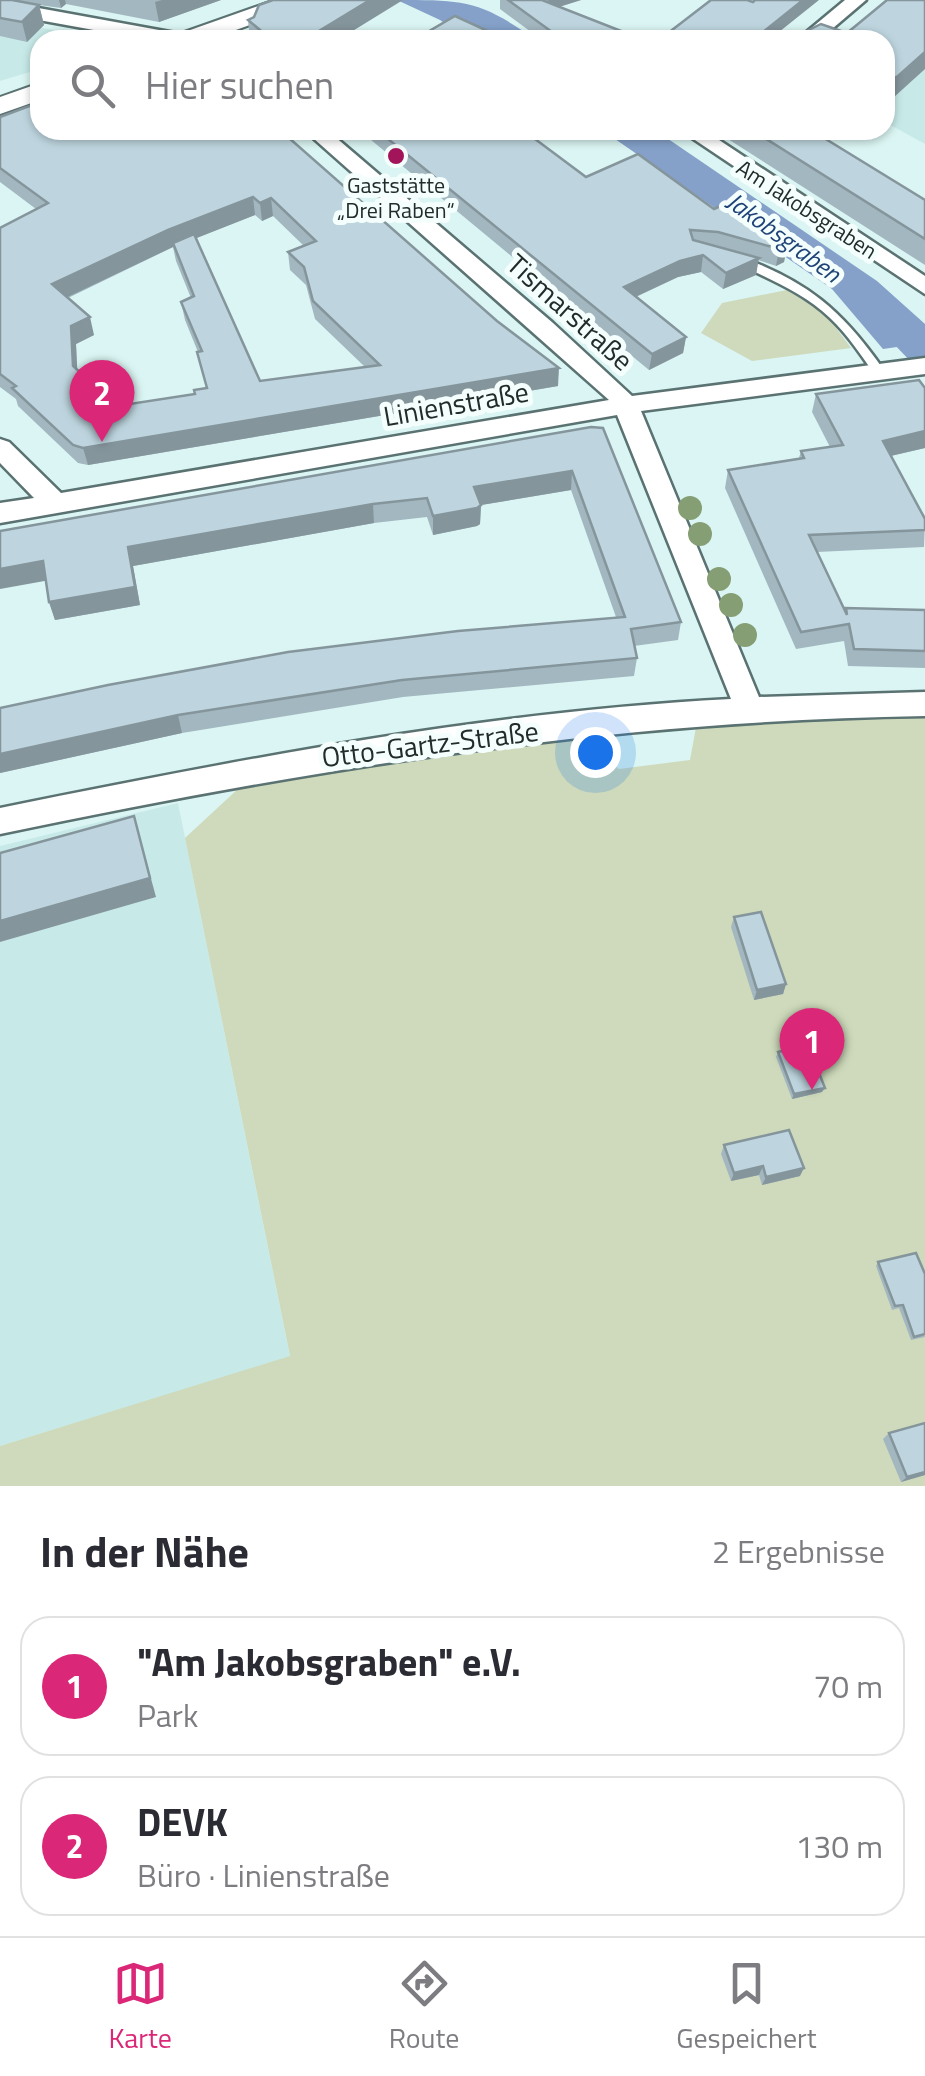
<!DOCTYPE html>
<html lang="de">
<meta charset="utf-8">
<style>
:root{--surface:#fff;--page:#f7f7f7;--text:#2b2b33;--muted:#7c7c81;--line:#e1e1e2;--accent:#db2777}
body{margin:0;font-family:"Titillium Web",sans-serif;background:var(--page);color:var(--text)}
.you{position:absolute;left:595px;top:752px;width:35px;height:35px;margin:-25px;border:8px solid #fff;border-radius:50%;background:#1a73e8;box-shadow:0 0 0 15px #1a73e833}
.badge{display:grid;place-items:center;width:65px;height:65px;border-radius:50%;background:var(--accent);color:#fff;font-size:32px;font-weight:700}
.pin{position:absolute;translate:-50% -82px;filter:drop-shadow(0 2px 5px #0008)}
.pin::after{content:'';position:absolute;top:52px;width:35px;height:30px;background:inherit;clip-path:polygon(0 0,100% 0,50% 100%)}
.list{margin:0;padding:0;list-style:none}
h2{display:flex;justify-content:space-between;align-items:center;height:130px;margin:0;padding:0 40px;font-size:42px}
h2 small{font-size:32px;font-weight:400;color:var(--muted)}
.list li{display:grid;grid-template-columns:65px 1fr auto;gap:30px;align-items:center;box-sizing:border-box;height:140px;margin:0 20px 20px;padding:0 20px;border:2px solid var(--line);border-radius:30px}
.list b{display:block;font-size:38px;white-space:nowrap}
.list p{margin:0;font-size:32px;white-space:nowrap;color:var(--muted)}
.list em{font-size:32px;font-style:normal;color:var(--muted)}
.icon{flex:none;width:55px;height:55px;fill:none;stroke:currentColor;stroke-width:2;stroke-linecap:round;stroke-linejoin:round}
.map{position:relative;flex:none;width:925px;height:1486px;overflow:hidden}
.search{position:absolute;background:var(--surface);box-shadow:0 2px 8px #0004;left:30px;right:30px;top:30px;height:110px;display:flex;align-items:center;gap:25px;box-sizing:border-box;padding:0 35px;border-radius:30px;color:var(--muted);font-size:38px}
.sheet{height:450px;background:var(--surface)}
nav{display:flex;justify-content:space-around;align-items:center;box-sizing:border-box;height:140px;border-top:2px solid var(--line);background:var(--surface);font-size:28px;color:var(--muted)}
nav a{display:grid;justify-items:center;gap:5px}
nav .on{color:var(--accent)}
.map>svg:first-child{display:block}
</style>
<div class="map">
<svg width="925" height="1486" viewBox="0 0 925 1486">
<rect width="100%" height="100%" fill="#daf5f3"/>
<g fill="#c7eae8">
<path d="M 887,0 L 925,0 L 925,144 L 885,122 L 885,105 L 912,80 L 885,40 L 837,40 Z"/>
<path d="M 0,19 L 101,40 L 40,40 L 40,69 L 0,81 Z"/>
<path d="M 178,803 L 290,1357 L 0,1446 L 0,846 Z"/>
</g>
<g fill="#cedabb">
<path d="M 787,290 L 825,313 L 851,348 L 752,361 L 701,333 L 722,303 Z"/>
<path d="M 925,712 L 925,1486 L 0,1486 L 0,1446 L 290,1356 L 185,838 L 239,788 L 383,761 L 579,740 L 619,769 L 690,760 L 697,722 Z"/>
</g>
<g fill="#85a1c9">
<path d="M 397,0 C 464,0 480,0 536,40 L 469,40 L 440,20 Z"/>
<path d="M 602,130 L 655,130 L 877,281 L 925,324 L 925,343 L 883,349 L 832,289 Z"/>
</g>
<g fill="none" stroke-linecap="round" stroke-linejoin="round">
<path fill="#85a1c9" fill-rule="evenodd" d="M 878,301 L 888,303 L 925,340 L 925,368 L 914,365 L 868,317 L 863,310 L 868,303 Z"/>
<g stroke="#5a7271" stroke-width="5">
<path id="service" d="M 738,256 C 807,281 842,310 883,369 L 883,375 L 875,375 C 861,355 848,335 830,318 C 803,292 767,278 734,262 L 732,260 Z"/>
</g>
<g stroke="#5a7271" stroke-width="5">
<g id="minor">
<path d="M 845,0 L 866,0 L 819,40 L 797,40 Z"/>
<path d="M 0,1 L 181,34 L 191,40 L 149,40 L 0,13 Z"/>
<path d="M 304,130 L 327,130 L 553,323 L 632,396 L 925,358 L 925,374 L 641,411 L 759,697 L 925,692 L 925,716 C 607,721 310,769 0,834 L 0,808 C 241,759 484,712 731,699 L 617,415 L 0,523 L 0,503 L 34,498 L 0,463 L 0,439 L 9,442 L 61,493 L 609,400 Z"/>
<path d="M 680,130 L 704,130 L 925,276 L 925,294 Z"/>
</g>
</g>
<g stroke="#5a7271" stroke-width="4">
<g id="tertiary">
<path d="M 275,0 L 310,0 L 306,5 L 208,40 L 173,40 L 176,35 Z"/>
<path d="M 40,83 L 40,100 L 0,114 L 0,97 Z"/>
</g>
</g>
<use href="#service" fill="#fff" fill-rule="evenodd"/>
<use href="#minor" fill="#fff" fill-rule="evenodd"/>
<use href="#tertiary" fill="#fff" fill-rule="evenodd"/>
</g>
<g fill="#869e74">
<circle cx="690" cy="508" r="12"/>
<circle cx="700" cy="534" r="12"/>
<circle cx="719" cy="579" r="12"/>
<circle cx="731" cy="605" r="12"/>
<circle cx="745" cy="635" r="12"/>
</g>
<g fill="#a3b7c0" fill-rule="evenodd">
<path d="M 0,0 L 221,0 L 159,22 L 66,4 L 61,8 L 39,5 L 44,25 L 27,42 L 0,36 Z"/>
<path d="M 500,0 L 581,0 L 559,7 L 644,40 L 542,40 L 500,9 Z"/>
<path d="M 254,17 L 338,40 L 250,40 L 248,20 Z"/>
<path d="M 0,117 L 280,130 L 558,386 L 88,465 L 78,463 L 18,406 L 16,399 L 0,387 L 0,228 L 36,209 L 0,182 ZM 255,215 L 262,221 L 273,216 L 304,246 L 288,252 L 290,270 L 306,285 L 315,319 L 365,367 L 260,381 L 196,238 ZM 173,247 L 176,261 L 191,298 L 181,302 L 185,320 L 198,352 L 206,388 L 194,394 L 117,406 L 77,369 L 76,344 L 94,335 L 68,298 Z"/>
<path d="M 359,130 L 523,130 L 586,177 L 714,209 L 787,246 L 784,262 L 776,266 L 758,260 L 756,275 L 723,289 L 701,272 L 678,277 L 636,297 L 686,337 L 683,353 L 649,370 Z"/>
<path d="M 726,130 L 818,130 L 816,133 L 925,200 L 925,265 L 728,139 Z"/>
<path d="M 925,388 L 925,448 L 891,456 L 925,519 L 924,547 L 817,552 L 845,610 L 925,610 L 925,668 L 848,666 L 844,641 L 796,649 L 725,488 L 728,470 L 799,458 L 801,451 L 830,447 L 812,412 L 816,394 Z"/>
<path d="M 591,427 L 681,622 L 678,640 L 634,646 L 637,658 L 634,676 L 403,697 L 182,733 L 0,773 L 0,708 L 616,617 L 571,490 L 481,505 L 480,524 L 477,526 L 433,535 L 427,517 L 374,523 L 133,566 L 140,605 L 55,620 L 49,602 L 46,581 Z"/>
<path d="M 734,917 L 786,984 L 783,994 L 754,1000 L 731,927 Z"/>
<path d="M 778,1052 L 822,1092 L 792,1099 L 776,1057 Z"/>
<path d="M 724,1145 L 800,1176 L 762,1185 L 759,1175 L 731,1181 L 721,1154 Z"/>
<path d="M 878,1262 L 925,1337 L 911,1340 L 899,1308 L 892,1310 L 876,1266 Z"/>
<path d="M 889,1433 L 925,1475 L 901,1482 L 883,1439 Z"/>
</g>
<g fill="#85959c">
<path d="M 59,0 L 65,0 L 66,4 L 61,8 Z"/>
<path d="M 162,0 L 221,0 L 159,22 L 155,2 Z"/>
<path d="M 370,0 L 403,0 L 338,40 L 304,40 Z"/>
<path d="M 549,0 L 581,0 L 546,11 L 546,1 Z"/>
<path d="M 803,0 L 819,0 L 769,40 L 753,40 Z"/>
<path d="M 39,5 L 44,25 L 27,42 L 22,22 Z"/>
<path d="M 490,32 L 490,40 L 472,40 Z"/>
<path d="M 925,52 L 925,69 L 893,98 L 885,102 L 885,83 Z"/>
<path d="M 253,197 L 255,215 L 174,247 L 173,243 L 173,247 L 57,302 L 52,284 L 168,230 Z"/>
<path d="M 271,198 L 273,216 L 262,221 L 260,203 Z"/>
<path d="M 787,246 L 784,262 L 776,266 L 779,249 Z"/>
<path d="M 703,255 L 701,272 L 678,277 L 622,303 L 624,287 L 680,261 Z"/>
<path d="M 759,258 L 756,275 L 723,289 L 726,273 Z"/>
<path d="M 90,317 L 94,335 L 76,344 L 78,384 L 73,366 L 71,326 Z"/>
<path d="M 686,337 L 683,353 L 649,370 L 652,354 Z"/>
<path d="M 559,368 L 558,386 L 88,465 L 83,448 Z"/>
<path d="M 925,431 L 925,448 L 877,459 L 883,441 Z"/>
<path d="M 572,471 L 571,490 L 481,505 L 480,524 L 477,526 L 433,535 L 433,516 L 474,487 Z"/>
<path d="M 373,504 L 374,523 L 133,566 L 140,605 L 55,620 L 49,602 L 128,547 Z"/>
<path d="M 43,561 L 50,580 L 0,589 L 0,569 Z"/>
<path d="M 178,715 L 182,733 L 0,773 L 0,754 Z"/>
<path d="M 134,816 L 156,897 L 0,942 L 0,921 Z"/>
<path d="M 786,984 L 783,994 L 754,1000 L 757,990 Z"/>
<path d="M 825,1088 L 822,1092 L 792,1099 L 794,1094 Z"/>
<path d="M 763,1166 L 759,1175 L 731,1181 L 734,1173 Z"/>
<path d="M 804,1168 L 800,1176 L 762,1185 L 766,1177 Z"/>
<path d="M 925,1472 L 925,1475 L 901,1482 L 907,1477 Z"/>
</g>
<g fill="#bed5df" stroke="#85959c" stroke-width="2.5" fill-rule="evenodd">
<path d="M 0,0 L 12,0 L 39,5 L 22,22 L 0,18 Z"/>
<path d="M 273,0 L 370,0 L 304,40 L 272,40 L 248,20 L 254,17 L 259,5 Z"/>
<path d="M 508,0 L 542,0 L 644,40 L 563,40 Z"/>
<path d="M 711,0 L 747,0 L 753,2 L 755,0 L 803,0 L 753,40 L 659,40 Z"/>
<path d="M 887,0 L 925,0 L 925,52 L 898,76 L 885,83 L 885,40 L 788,40 L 821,24 L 847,33 Z"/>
<path d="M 455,16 L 490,32 L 472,40 L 414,40 Z"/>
<path d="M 40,102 L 40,130 L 280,130 L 497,321 L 559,368 L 83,448 L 73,445 L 12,388 L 16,386 L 0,374 L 0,228 L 48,203 L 0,168 L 0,117 ZM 253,197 L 260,203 L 271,198 L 316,241 L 288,252 L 304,267 L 313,301 L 380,365 L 260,381 L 194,234 L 173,243 L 194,296 L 181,302 L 202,351 L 197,352 L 207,388 L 194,390 L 195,394 L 117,406 L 73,366 L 71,326 L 90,317 L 52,284 L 168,230 Z"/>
<path d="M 377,130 L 523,130 L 586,177 L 638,154 L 714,209 L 723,205 L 787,246 L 779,249 L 718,232 L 690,230 L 693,240 L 759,258 L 726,273 L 703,255 L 680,261 L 624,287 L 686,337 L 652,354 Z"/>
<path d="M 752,130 L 811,130 L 925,200 L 925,239 Z"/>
<path d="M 919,380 L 925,388 L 925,431 L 883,441 L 925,519 L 925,530 L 809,535 L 847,615 L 846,608 L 925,610 L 925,651 L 854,649 L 849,624 L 801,632 L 728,470 L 804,458 L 801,451 L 843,445 L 816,394 Z"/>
<path d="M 591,427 L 603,428 L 681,622 L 631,629 L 637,658 L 402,680 L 178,715 L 0,754 L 0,708 L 108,685 L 288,652 L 458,631 L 625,617 L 572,471 L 474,487 L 481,505 L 477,508 L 433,516 L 427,498 L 373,504 L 128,547 L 135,587 L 49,602 L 43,561 L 0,569 L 0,531 Z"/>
<path d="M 134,816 L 150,878 L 0,921 L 0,853 Z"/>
<path d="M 761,912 L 786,984 L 757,990 L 734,917 Z"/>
<path d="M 808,1045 L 825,1088 L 794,1094 L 778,1052 Z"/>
<path d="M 789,1130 L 804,1168 L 766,1177 L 763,1166 L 734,1173 L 724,1145 Z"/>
<path d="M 916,1253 L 925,1274 L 925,1334 L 914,1337 L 903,1305 L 895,1306 L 878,1262 Z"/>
<path d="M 925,1423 L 925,1472 L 907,1477 L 889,1433 Z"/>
</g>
<circle fill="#a3155b" stroke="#f4fefd" stroke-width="4" cx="396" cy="156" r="10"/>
<g text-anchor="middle" stroke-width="10" stroke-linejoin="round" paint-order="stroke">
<g font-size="22" fill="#212c2b" stroke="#f4fefd">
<text x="396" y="193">Gaststätte<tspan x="396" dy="25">„Drei Raben“</tspan></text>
</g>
<g font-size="22" fill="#212c2b" stroke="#f4fefd">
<text transform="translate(807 209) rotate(33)" y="8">Am Jakobsgraben</text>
</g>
<g font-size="25" font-style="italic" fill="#1f4377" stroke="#f4fefd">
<text transform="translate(784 237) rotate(36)" y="9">Jakobsgraben</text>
</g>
<g font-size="28" fill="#212c2b" stroke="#f4fefd">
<text transform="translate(570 312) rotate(42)" y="10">Tismarstraße</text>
<text transform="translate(456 404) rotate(-10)" y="10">Linienstraße</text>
<text transform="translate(430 744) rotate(-7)" y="10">Otto-Gartz-Straße</text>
</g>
</g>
</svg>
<div class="you"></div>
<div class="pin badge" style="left:812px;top:1090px">1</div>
<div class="pin badge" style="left:102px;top:442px">2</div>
<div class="search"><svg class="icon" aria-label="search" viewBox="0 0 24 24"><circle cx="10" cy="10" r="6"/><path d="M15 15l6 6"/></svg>Hier suchen</div>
</div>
<section class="sheet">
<h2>In der Nähe<small>2 Ergebnisse</small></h2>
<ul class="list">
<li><span class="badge">1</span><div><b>&quot;Am Jakobsgraben&quot; e.V.</b><p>Park</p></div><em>70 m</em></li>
<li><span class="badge">2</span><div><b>DEVK</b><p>Büro · Linienstraße</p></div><em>130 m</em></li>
</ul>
</section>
<nav>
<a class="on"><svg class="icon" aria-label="map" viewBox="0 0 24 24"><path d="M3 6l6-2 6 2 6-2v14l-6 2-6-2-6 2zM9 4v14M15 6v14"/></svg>Karte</a>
<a><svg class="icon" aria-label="directions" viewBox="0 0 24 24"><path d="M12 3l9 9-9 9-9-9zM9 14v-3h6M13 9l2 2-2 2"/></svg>Route</a>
<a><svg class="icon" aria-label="saved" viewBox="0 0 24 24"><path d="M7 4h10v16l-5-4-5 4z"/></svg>Gespeichert</a>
</nav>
